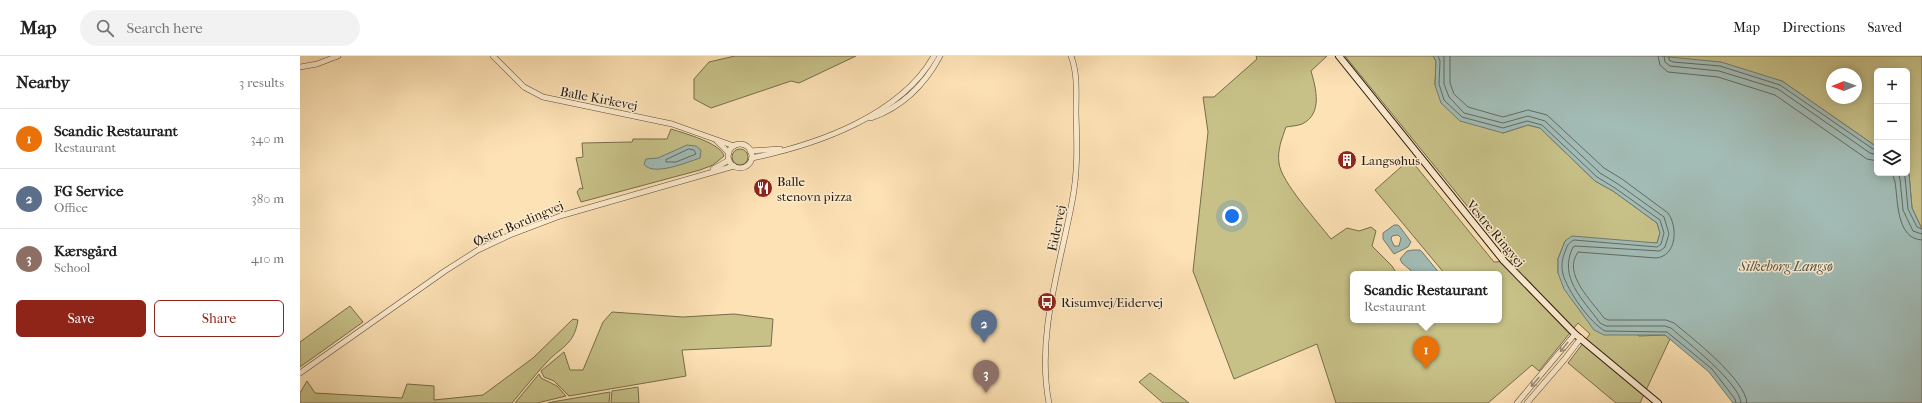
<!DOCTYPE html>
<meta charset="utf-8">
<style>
:root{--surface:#fff;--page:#f2f2f2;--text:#222;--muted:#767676;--line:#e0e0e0;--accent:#8f2418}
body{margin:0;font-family:"IM FELL French Canon",serif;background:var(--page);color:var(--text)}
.controls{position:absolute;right:12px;top:12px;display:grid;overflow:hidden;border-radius:6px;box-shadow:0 2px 10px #0003}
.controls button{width:36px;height:36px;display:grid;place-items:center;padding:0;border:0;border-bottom:1px solid var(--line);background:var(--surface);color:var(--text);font:20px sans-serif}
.compass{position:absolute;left:1526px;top:12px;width:36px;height:36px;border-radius:50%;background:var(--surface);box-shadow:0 2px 10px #0003;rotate:269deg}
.you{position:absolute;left:932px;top:160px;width:14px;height:14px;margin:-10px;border:3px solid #fff;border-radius:50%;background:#1a73e8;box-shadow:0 0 0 6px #1a73e833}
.badge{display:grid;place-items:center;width:26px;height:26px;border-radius:50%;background:var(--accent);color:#fff;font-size:13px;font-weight:700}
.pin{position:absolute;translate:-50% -33px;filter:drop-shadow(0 1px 2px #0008)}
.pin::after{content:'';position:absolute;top:21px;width:14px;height:12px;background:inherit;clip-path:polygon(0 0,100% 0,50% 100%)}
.popup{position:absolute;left:1050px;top:215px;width:152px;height:52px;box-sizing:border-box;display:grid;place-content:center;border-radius:6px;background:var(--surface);filter:drop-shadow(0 1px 3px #0005);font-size:13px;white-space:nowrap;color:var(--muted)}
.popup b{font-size:15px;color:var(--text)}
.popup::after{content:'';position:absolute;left:50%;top:100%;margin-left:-8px;border:8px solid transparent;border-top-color:var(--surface)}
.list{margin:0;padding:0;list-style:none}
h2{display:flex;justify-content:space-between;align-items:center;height:52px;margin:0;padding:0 16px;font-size:17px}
h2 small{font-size:13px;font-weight:400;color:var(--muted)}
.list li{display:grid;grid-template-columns:26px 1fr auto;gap:12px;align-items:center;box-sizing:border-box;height:60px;padding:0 16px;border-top:1px solid var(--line)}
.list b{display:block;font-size:15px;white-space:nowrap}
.list p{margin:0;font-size:13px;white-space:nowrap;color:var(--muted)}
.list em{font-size:13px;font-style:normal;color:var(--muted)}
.actions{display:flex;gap:8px;padding:12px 16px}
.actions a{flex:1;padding:9px 0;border:1px solid var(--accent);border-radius:6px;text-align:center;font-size:14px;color:var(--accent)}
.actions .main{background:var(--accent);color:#fff}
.icon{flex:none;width:22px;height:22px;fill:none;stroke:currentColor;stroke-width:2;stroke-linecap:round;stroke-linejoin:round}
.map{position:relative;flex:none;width:1622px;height:347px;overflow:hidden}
header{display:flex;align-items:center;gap:24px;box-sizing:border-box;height:56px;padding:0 20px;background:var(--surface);border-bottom:1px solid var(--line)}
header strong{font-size:19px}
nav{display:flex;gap:22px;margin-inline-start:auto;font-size:14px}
.search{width:280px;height:36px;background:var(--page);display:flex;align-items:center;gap:10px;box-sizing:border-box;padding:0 14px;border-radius:22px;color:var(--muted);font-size:15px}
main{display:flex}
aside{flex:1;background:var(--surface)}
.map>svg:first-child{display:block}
</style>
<header>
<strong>Map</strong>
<div class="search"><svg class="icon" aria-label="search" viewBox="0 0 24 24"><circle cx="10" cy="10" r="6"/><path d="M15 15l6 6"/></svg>Search here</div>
<nav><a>Map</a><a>Directions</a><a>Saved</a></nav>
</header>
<main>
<aside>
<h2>Nearby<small>3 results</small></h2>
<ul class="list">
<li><span class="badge" style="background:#e8710a">1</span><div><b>Scandic Restaurant</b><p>Restaurant</p></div><em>340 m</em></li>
<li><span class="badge" style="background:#5c6f8a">2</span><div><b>FG Service</b><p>Office</p></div><em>380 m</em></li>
<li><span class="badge" style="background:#8d6e63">3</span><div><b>Kærsgård</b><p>School</p></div><em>410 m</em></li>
</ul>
<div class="actions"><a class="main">Save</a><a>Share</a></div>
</aside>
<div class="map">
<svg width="1622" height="347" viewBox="0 0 1622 347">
<rect width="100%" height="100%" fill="#fde2b5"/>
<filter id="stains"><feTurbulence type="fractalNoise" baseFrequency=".005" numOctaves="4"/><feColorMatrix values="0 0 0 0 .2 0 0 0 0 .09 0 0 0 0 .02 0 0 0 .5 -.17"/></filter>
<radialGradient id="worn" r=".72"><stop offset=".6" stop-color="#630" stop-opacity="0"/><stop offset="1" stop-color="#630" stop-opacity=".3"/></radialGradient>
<g fill="#c7c188" stroke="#766d4c" fill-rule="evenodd">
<path d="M 435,0 L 556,0 L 499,27 L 491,25 L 411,52 L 394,43 L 394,23 L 409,6 Z"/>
<path d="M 956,0 L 1027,0 L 1011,15 C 1016,32 1023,58 1002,68 C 997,70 991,70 986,71 C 982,82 977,95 979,107 C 981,126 1018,166 1031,183 L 1047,172 L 1059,175 L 1071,171 L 1076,175 L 1072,190 L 1092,210 L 1097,218 L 1053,218 L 1053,264 L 1199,264 L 1199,218 L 1145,218 L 1075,134 L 1110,103 L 1194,206 L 1212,205 L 1045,0 L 1133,0 L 1136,5 L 1135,29 L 1203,77 L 1228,69 L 1240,72 L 1295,125 L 1313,135 L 1357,167 L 1360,177 L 1357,187 L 1265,185 L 1258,203 L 1258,217 L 1339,280 L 1365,279 L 1370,283 L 1340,347 L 1316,347 L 1268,307 L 1290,278 L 1278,267 L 1239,315 L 1232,309 L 1188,347 L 1036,347 L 1017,288 L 934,323 L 893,215 L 908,76 L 903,41 L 914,41 L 957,3 Z"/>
<path d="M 1359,0 L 1622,0 L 1622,173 L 1612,152 L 1609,118 L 1607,116 L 1607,15 L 1577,15 L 1577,91 L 1482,25 ZM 1532,18 L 1556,18 L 1556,42 L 1532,42 Z"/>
<path d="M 371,73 C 383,77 421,87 424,100 L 413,109 L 400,114 L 281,146 L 277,136 L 280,132 L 283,133 L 276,102 L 283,101 L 282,87 L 332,86 L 333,83 L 367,83 Z"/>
<circle cx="440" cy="101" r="8"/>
<path d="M 50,250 L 63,266 L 0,311 L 0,286 Z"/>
<path d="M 312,256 L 383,261 L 434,258 L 473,263 L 471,290 L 382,294 L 386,320 L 269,340 L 254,325 L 244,321 L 241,315 L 264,296 L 270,314 L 283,314 L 303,266 Z"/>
<path d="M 273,263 L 278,264 C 274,290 260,291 246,307 C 234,320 223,334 212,347 L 0,347 L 0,337 L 7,325 L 15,337 L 102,342 L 107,328 L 134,330 L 134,344 L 183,339 L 233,302 Z"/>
<path d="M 850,317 L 889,347 L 863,347 L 839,326 Z"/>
<path d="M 239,318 L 241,322 L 257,330 L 266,340 L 237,347 L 215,347 Z"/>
<path d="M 338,331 L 339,347 L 311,347 L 312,335 Z"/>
<path d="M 310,336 L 309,347 L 248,347 L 252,346 Z"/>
</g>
<g fill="#a2bcb6" stroke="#707b73" fill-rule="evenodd">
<path d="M 1133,0 L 1359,0 L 1421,6 L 1482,25 L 1577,91 L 1577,117 L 1607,116 L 1609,118 L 1612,152 L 1622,173 L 1622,347 L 1433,347 L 1409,316 L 1365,279 L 1304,279 L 1294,274 L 1264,233 L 1258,217 L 1258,203 L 1265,185 L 1272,180 L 1357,187 L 1360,177 L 1357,167 L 1313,135 L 1295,125 L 1240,72 L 1228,69 L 1203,77 L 1160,65 L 1141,47 L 1135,29 L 1136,5 Z"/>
<path d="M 387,89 L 396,90 L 401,94 L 400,102 C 388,106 352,121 344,108 L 346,103 L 358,102 Z"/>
<path d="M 1094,169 L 1098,169 L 1100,171 L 1111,186 L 1108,191 L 1094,198 L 1083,183 L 1083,177 ZM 1098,179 L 1101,182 L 1099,190 L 1094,190 L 1091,183 L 1092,180 Z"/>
<path d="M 1113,194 L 1120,194 L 1123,197 L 1140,218 L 1115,218 L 1102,207 L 1100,203 L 1107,195 Z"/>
</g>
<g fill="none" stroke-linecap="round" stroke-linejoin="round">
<g stroke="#636a62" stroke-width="1">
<path d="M 1138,0 L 1140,5 L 1139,28 L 1144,44 L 1162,61 L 1203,72 L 1227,65 L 1242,69 L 1297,121 L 1315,132 L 1360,164 L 1364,177 L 1361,188 L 1357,191 L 1274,184 C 1268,187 1267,190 1265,196 C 1262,203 1261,210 1263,218 C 1267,234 1290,267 1305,275 L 1367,276 L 1412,313 L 1435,343 L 1436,347"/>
<path d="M 1144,0 L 1144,28 L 1149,41 L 1164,57 L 1203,67 L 1228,60 L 1245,65 L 1300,117 L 1318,128 L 1364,161 L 1369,178 L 1365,191 L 1360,195 L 1275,190 L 1273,191 C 1258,222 1283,243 1300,267 L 1306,270 L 1365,270 L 1371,272 C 1387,286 1440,327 1441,347"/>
<path d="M 1150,0 L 1150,27 L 1154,38 L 1168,51 L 1203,61 L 1228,54 L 1247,59 L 1304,112 L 1322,123 L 1368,157 C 1378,171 1377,200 1356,202 L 1278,196 C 1262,218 1292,245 1304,262 L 1308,264 L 1366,264 L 1374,267 C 1392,282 1446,324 1447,347"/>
<path d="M 1358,0 L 1360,9 L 1368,16 L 1418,21 L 1475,39 L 1567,103 L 1577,105"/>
<path d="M 1364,0 L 1365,6 L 1370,10 L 1419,15 L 1478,33 L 1570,97 L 1577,99"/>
<path d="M 1369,0 L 1369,4 L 1373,6 L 1420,10 L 1480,29 L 1573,93 L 1577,94"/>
<path d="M 389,93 L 394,94 L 396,98 L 376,106 L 366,106 L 366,104 Z"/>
<path d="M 1592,117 C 1593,120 1594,123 1595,126 C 1598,144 1596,183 1622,184"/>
<path d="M 1598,117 L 1600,123 L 1603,154 L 1613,175 L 1622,178"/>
<path d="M 1603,117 L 1605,121 L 1608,153 L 1617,171 L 1622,173"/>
</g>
<g stroke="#5a4b38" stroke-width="6">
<g id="tertiary">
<path d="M 193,0 L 224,31 L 243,41 L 372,68 L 434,90"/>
<path d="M 0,11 L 17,8 L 38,0"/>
<path d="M 571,62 C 602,51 625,28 640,0"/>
<path d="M 417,85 L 429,97"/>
<circle cx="440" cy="100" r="12"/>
<path d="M 450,95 L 480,93"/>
<path d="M 452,102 C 516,89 600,60 634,0"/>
<path d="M 413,113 L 429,104"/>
<path d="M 0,317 L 145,215 L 178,194 L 210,179 L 260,160 L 434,110"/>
<path d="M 749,347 C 736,280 760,211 772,146 C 778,116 777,87 776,57 C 776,39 778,18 771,0"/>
<path d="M 1217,347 L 1275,278"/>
<path d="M 1227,347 L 1264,304 L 1281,282"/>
</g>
</g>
<g stroke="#24190f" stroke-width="8">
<path id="secondary" d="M 1039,0 L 1204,205 L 1275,278 L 1358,347"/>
</g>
<use href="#tertiary" stroke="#feeccf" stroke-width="5"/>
<use href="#secondary" stroke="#feeccf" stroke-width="6"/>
</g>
<defs><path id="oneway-shaft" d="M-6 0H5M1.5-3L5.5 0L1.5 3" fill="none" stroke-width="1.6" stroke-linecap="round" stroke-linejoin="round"/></defs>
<g stroke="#9c8d79">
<use href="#oneway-shaft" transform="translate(1264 291) rotate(129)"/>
<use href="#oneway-shaft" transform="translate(1235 326) rotate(130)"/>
</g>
<defs>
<g id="building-disc" transform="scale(1)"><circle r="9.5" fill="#8f2418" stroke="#feeccf"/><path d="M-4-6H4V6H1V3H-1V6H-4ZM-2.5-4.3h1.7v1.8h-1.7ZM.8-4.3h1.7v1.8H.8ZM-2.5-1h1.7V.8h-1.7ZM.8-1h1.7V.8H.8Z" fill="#fff"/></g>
<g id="restaurant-disc" transform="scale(1)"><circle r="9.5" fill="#8f2418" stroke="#feeccf"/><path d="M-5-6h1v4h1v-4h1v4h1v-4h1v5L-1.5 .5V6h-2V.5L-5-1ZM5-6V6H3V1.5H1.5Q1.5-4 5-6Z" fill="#fff"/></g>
<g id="bus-disc" transform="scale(1)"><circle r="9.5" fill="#8f2418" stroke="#feeccf"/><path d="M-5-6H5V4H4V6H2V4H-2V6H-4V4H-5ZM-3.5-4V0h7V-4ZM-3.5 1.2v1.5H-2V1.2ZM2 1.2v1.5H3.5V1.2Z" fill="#fff"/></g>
</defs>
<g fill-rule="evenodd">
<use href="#building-disc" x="1047" y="104"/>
<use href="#restaurant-disc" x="463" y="132"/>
<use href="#bus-disc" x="747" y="246"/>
</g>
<g text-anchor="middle" stroke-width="3" stroke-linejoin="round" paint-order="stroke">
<g font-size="13" fill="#24190f" stroke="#feeccf">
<text transform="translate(299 42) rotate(11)" y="5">Balle Kirkevej</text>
<text transform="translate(218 167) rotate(-23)" y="5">Øster Bordingvej</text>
<text transform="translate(756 172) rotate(-78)" y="5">Eidervej</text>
<text transform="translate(1196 177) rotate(50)" y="5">Vestre Ringvej</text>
</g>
<g font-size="13" fill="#24190f" stroke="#feeccf" text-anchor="start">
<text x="1061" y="109">Langsøhus</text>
<text x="477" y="130">Balle<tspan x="477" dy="15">stenovn pizza</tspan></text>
<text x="761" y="251">Risumvej/Eidervej</text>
</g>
<g font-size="14" font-style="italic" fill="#505249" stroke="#feeccf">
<text x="1486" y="215">Silkeborg Langsø</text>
</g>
</g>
<rect width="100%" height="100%" filter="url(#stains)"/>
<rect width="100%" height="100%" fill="url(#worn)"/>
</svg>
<div class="controls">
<button>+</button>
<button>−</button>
<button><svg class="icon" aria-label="layers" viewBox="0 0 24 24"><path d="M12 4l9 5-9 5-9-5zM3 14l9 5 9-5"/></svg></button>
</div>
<svg class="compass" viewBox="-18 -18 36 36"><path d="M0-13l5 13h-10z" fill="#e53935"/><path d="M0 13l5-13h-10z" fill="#767676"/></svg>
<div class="you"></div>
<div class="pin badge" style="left:1126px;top:313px;background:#e8710a">1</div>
<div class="popup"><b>Scandic Restaurant</b>Restaurant</div>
<div class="pin badge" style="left:684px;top:287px;background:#5c6f8a">2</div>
<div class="pin badge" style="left:686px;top:337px;background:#8d6e63">3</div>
</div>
</main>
